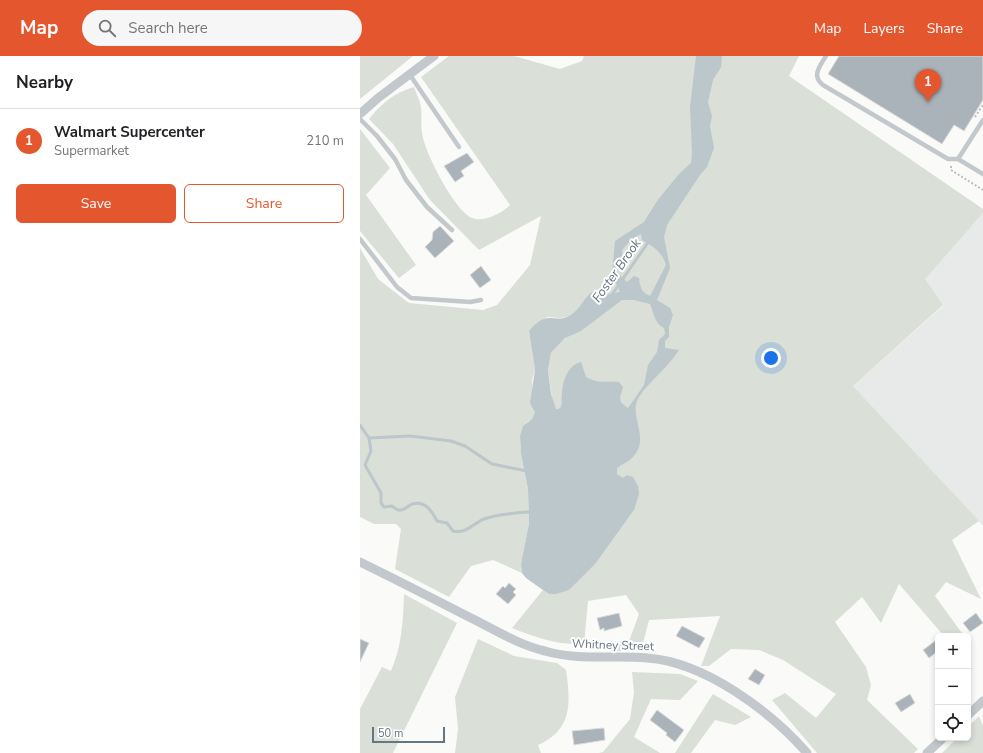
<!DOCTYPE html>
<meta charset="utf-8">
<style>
:root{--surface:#fff;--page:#f6f6f6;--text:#202124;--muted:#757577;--line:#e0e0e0;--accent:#e4572e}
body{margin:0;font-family:"Nunito Sans",sans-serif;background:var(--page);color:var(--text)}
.controls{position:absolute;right:12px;bottom:12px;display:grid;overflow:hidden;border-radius:6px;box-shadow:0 2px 6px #0003}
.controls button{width:36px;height:36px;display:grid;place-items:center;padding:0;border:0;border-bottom:1px solid var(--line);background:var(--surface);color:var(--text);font:20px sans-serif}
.scale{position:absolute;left:12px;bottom:10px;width:73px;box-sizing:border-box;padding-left:4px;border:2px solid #657683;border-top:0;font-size:11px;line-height:14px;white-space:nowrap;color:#657683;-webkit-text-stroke:3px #fff;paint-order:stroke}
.you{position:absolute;left:411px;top:302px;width:14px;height:14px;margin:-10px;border:3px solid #fff;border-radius:50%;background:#1a73e8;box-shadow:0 0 0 6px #1a73e833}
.badge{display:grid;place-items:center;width:26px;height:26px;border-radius:50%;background:var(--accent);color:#fff;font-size:13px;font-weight:700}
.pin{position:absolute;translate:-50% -33px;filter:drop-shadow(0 1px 2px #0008)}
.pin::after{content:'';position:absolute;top:21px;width:14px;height:12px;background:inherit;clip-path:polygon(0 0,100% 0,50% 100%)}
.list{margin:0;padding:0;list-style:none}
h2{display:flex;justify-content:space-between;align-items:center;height:52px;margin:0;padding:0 16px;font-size:17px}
h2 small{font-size:13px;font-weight:400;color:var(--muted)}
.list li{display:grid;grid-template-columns:26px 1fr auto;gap:12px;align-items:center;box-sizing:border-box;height:64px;padding:0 16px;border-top:1px solid var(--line)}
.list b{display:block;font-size:15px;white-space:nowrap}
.list p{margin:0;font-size:13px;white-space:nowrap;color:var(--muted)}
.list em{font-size:13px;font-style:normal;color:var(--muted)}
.actions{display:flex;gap:8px;padding:12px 16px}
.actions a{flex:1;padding:9px 0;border:1px solid var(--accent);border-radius:6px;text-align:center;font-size:14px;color:var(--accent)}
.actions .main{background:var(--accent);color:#fff}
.icon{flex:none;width:22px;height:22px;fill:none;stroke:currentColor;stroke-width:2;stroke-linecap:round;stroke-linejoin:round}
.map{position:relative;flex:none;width:623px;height:697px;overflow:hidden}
header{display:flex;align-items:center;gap:24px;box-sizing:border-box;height:56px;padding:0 20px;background:var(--accent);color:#fff}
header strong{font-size:19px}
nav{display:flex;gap:22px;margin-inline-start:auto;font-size:14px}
.search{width:280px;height:36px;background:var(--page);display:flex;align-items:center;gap:10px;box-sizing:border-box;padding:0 14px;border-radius:22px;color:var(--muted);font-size:15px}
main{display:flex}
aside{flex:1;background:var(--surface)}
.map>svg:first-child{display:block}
</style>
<header>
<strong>Map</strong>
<div class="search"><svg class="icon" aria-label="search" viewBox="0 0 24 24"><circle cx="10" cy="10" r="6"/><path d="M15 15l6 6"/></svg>Search here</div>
<nav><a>Map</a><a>Layers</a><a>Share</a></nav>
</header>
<main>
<aside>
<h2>Nearby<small></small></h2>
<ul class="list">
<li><span class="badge">1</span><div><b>Walmart Supercenter</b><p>Supermarket</p></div><em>210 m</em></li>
</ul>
<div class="actions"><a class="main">Save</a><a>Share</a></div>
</aside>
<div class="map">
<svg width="623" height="697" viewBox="0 0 623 697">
<rect width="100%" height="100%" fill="#fafaf8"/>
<path fill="#e8e9e9" d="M 623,157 L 623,470 L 493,330 L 583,250 L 564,223 Z"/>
<g fill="#dadfd7">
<path d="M 0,0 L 53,0 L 0,43 Z"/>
<path d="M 89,0 L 154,0 L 200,13 L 222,5 L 224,0 L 439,0 L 429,20 L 623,153 L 623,157 L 565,223 L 583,249 L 493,330 L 619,465 L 592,484 L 621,543 L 586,526 L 575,540 L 604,580 L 584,580 L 539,528 L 521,567 L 502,541 L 475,566 L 506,611 L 511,629 L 507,644 L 558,693 L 554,697 L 457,697 L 412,644 L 425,637 L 456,662 L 476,638 L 423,604 L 399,594 L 371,593 L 349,610 L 341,610 L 360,560 L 289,564 L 281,595 L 248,595 L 244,586 L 269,585 L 279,558 L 266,539 L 228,545 L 224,588 C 196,589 178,582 152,572 L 183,534 L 189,538 L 209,534 L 252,484 L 274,454 L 256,423 L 260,347 L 259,343 L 261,338 L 202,335 L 202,349 L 200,352 L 196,353 L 193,349 L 188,314 L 191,297 L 205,282 L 210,260 L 201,262 L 187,261 L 169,275 L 175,314 L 172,325 L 175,356 L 172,363 L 166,367 L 160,380 L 161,398 L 168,433 L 169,467 L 161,508 L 162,517 L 133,504 L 111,510 L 89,541 L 35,513 L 41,473 L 36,468 L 14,468 L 0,461 L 0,192 L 18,223 L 49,247 L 123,254 L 137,249 L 170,209 L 181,160 L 119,194 L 70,144 L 33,88 L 9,63 C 22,47 34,37 54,31 C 56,37 60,44 61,51 C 62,61 60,72 63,82 C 67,100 95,155 112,162 C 124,167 142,157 150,149 L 61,21 Z"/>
<path d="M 0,73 L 30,112 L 6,139 L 56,209 L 39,222 L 0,175 Z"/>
<path d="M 44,538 L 97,567 L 33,697 L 0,697 L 0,653 L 22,611 L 31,615 C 42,590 43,565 44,538 Z"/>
<path d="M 118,583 L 154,600 L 197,607 L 206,614 C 211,648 212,674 178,689 L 181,697 L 95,697 L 98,673 L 95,641 Z"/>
<path d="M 272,616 L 320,618 L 338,625 L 320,644 L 291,643 L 274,681 L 300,697 L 239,697 L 243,696 L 270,663 L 274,636 Z"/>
<path d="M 353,638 L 391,661 L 375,669 L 355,664 L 331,697 L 315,697 Z"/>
<path d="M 619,660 L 623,670 L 623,697 L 582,697 L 597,682 L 608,682 L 608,671 Z"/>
</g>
<path fill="#bbc7cb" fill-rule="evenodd" d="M 336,0 L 362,0 L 361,11 L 353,24 L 348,46 L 352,60 L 350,70 L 354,92 L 347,111 L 340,119 L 307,169 L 304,181 L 310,212 L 297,244 L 310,252 L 313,259 L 309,271 L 309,281 L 305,285 L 305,292 L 319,294 C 308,312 290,324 279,341 C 267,359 292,382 272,402 C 268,406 262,408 257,412 L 257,418 L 263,422 L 267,419 L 273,421 L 278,430 L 279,438 L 274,454 L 235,508 L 209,534 L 196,538 L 189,538 L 183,534 L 166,522 L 162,517 L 161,508 L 169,467 L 168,433 L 161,398 L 160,380 L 163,370 L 172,363 L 175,356 L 170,347 L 175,314 L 169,275 C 188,252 194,269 211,259 C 220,253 224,242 232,236 L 238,234 L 243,239 L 260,236 L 252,218 L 255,185 L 284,166 L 297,145 L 319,118 L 331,107 L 332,96 L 330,51 ZM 281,178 L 282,184 C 294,191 302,196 306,209 L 290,240 C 281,236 280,231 279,222 L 274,220 L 267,226 L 257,216 L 263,202 L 262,194 L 272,183 ZM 262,244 L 274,244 L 290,248 C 294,257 294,267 304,272 L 305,278 L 299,284 L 297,296 L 288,309 L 284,329 L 268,352 C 257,345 260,342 263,331 L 259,326 C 245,325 239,328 226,321 L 221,306 C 208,309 203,324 202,337 C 201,342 203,347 200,352 L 196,353 L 191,338 L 188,314 L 191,297 L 205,282 L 221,275 Z"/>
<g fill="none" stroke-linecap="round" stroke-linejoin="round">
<g stroke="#bbc7cb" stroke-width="3">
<path d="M 251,240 L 289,185"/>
<path d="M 0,369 L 9,382 L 50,380 L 91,385 L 105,390 L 132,408 L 167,415"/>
<path d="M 9,382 L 11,395 L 5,409 L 21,437 L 21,447 L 24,451 L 32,450 C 35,452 37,455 41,454 C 44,454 48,450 52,448 C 65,444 72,455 77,465 L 87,467 L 93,475 C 107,478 112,468 124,463 C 138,458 154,457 169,456"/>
</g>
</g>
<g fill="#aab3b9" stroke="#dcdcda">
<path d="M 479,0 L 623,0 L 623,44 L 604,75 L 594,69 L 582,88 L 468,18 Z"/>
<path d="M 107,97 L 114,106 L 101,115 L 104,120 L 95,126 L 84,110 Z"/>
<path d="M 80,170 L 94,185 L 75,202 L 65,191 L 72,184 L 73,176 Z"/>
<path d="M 121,210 L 131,224 L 120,232 L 110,219 Z"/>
<path d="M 149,527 L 156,533 L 153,536 L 156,539 L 148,548 L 136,538 L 143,530 L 145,532 Z"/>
<path d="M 259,557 L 262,570 L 244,575 L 244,572 L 240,574 L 237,562 Z"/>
<path d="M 616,557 L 623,567 L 610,576 L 603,567 Z"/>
<path d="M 322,570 L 345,582 L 339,592 L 316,580 Z"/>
<path d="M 0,583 L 9,587 L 0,606 Z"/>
<path d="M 575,585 L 578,589 L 578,595 L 569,602 L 563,594 Z"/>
<path d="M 395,613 L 405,619 L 399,629 L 388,623 Z"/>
<path d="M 550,638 L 555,647 L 541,656 L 535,647 Z"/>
<path d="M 297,654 L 324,674 L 315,686 L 306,679 L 307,677 L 290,664 Z"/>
<path d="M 244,672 L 245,684 L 214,689 L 212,675 Z"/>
</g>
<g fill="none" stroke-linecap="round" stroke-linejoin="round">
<g stroke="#bbbfc2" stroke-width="2" stroke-dasharray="2 2" stroke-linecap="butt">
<path d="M 615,61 L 623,49"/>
<path d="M 591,110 L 591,114 L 623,134"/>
</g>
<g stroke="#c3c8cc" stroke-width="4.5">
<path d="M 466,0 C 460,10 451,20 463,29 L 588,103 L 598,103 L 623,118"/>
<path d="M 50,19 L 99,91"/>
<path d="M 0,63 L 17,80 L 35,103 L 46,124 L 67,151 L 92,174"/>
<path d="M 598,103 L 623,64"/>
<path d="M 0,183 L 37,231 L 51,242 L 110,246 L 121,244"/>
</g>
<g stroke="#c3c8cc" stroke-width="9">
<path d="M 0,58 L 18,42 L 74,0"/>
<path d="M 0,506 C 37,524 74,543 111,562 C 135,574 159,589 185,595 C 219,605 253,599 287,602 C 345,606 410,655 447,697"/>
<path d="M 608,659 L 623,645"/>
<path d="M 567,697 L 583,682"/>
</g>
</g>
<g text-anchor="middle" stroke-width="4" stroke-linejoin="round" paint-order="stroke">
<g font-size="12" fill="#657683" stroke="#fff">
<text transform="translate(253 589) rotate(2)" y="4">Whitney Street</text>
</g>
<g font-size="13" font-style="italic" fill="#60757c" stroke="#fff">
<text transform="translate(256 214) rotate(-55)" y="5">Foster Brook</text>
</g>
</g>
</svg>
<div class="controls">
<button>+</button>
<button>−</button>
<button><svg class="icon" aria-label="locate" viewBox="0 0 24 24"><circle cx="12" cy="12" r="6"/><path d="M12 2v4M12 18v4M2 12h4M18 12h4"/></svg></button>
</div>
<div class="scale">50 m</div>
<div class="you"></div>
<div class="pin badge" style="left:568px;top:46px">1</div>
</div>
</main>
